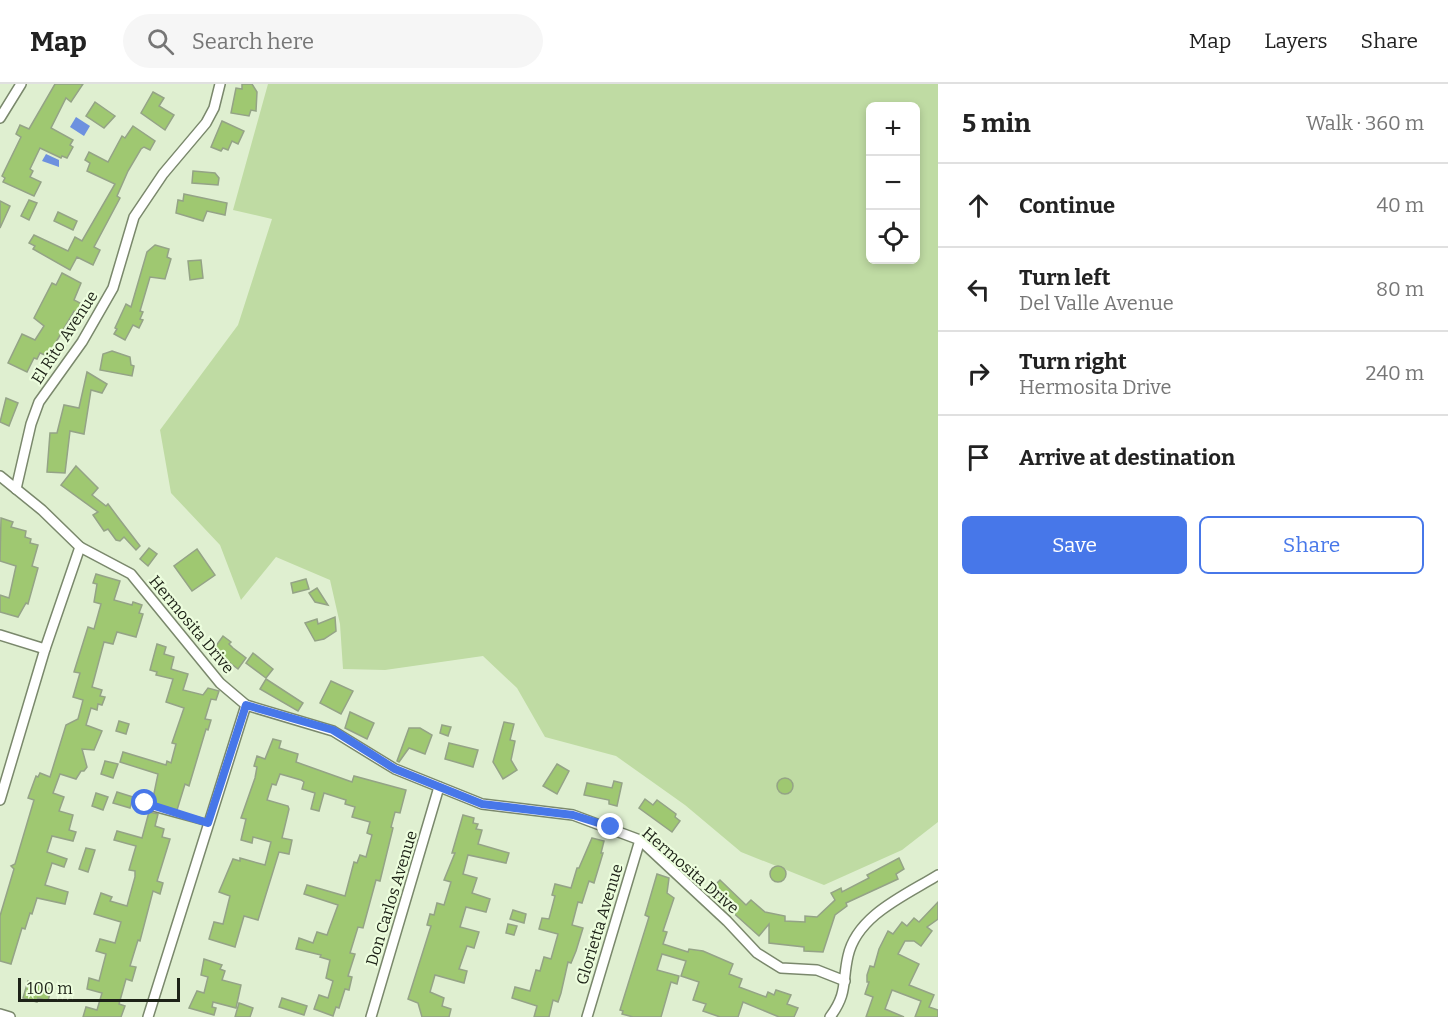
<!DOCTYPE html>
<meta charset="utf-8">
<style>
:root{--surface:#fff;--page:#f6f6f6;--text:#222;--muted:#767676;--line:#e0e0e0;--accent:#4777e9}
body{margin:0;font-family:Bitter,serif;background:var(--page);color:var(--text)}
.controls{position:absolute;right:18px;top:18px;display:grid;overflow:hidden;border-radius:9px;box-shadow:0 3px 9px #0003}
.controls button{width:54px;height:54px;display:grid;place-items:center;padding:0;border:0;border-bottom:2px solid var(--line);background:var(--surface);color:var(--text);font:30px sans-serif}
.scale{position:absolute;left:18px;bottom:15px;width:162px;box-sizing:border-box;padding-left:6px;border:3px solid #1d2217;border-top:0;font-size:16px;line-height:21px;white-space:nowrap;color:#1d2217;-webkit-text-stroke:4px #ecfddd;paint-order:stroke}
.stop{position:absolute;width:18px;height:18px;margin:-14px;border:4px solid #4777e9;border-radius:50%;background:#fff}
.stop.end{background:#4777e9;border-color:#fff;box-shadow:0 2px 6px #0008}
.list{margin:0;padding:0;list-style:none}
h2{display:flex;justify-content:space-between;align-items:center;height:78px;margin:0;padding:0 24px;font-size:26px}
h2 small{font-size:20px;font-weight:400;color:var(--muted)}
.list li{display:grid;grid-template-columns:39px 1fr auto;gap:18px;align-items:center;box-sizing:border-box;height:84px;padding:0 24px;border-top:2px solid var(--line)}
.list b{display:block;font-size:22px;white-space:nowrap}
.list p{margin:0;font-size:20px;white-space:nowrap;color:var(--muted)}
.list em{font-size:20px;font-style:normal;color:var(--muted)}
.actions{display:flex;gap:12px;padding:18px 24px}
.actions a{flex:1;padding:14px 0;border:2px solid var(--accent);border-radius:9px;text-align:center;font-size:21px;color:var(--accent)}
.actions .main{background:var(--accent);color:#fff}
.icon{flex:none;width:33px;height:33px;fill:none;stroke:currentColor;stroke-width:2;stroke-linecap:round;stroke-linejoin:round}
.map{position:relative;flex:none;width:938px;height:933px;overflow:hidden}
header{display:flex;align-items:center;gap:36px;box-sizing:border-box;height:84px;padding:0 30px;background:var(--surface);border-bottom:2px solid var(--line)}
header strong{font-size:28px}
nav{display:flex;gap:33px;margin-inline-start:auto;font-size:21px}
.search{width:420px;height:54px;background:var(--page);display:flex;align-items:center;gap:15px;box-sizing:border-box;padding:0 21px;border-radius:33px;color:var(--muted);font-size:22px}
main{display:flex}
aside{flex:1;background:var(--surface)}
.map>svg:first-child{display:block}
</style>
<header>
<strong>Map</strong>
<div class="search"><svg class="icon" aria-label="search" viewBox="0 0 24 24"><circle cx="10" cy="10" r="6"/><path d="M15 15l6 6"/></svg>Search here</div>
<nav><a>Map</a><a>Layers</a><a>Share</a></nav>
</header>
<main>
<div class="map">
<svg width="938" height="933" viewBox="0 0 938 933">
<rect width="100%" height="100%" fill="#dfefd0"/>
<path fill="#bfdba3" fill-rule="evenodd" d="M 268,0 L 938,0 L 938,738 L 902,766 L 824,801 L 741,768 L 685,721 L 616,672 L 545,653 L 517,604 L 483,572 L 385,586 L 343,585 L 340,540 L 330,496 L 276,473 L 241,516 L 220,461 L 171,409 L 160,346 L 238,241 L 272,135 L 233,126 ZM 870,22 L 916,22 L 916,176 L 870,176 Z"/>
<g fill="#6d91df">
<path d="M 76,33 L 90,42 L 84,52 L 70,43 Z"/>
<path d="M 46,70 L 59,76 L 59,83 L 42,77 Z"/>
</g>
<g fill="#9fc871" stroke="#94a386" stroke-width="1.5">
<path d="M 55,0 L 83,0 L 71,18 L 66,14 L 51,44 L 73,56 L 70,61 L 73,63 L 67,74 L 62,72 L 61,74 L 40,64 L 30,85 L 33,87 L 30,93 L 41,98 L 34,112 L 3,98 L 5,94 L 2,92 L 21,53 L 16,50 L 20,41 L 29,45 Z"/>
<path d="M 242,0 L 252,0 L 257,8 L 256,27 L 251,26 L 249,32 L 231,29 L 236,4 L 242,5 Z"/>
<path d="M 153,8 L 164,14 L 159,22 L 174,31 L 165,46 L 141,29 Z"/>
<path d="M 95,18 L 115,32 L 104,44 L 86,32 Z"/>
<path d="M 222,37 L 244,47 L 238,60 L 232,57 L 228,66 L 223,64 L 221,67 L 211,63 Z"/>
<path d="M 133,42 L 155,57 L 150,66 L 144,63 L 141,65 L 128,87 L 117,112 L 120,114 L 94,163 L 100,166 L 93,181 L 77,173 L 70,186 L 33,165 L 35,162 L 29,159 L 34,151 L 68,167 L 75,153 L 82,157 L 115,100 L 87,87 L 90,79 L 85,76 L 89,68 L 108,78 L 122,52 L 125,54 Z"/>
<path d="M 193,87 L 215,89 L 219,94 L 218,101 L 192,99 Z"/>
<path d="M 184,110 L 227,119 L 225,131 L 207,127 L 203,137 L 176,129 L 178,116 L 183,117 Z"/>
<path d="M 29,116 L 37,119 L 29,136 L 21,132 Z"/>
<path d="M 0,117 L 10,122 L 0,144 Z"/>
<path d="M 58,128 L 77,137 L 73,146 L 54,137 Z"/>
<path d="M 155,161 L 169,165 L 167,173 L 171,175 L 165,195 L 150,193 L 140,227 L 143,228 L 140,235 L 143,236 L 139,244 L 133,241 L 125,256 L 114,250 L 117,245 L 115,244 L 126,220 L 131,223 L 147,168 Z"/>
<path d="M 201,176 L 203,194 L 190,196 L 188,177 Z"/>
<path d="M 62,189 L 81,199 L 74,216 L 82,220 L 77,229 L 74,227 L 48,272 L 40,269 L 37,275 L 34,274 L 27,288 L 8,279 L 22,250 L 35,256 L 44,242 L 34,234 L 52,199 L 56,201 Z"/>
<path d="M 112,267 L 130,273 L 131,281 L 134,282 L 132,292 L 100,286 L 103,270 Z"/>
<path d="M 87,288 L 107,300 L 102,309 L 91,306 L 84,350 L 70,347 L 65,389 L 47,388 L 50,349 L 57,349 L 64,321 L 79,324 Z"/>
<path d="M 6,314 L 18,319 L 9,342 L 0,338 Z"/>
<path d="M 76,382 L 98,404 L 92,411 L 106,422 L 108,420 L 120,436 L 140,462 L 136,466 L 124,453 L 120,457 L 116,456 L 108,445 L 104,447 L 93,431 L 98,428 L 61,401 Z"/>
<path d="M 1,434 L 13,438 L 11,443 L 26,447 L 25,453 L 31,455 L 30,459 L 38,461 L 32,482 L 38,484 L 28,520 L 26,519 L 18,533 L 0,528 L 0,511 L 9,514 L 16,482 L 0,477 Z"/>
<path d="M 149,464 L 157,470 L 148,482 L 140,475 Z"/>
<path d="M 197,465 L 215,491 L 192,507 L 174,482 Z"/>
<path d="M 96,490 L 120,497 L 114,516 L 132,521 L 133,518 L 142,521 L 139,529 L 143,530 L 136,553 L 117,548 L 113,560 L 104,558 L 92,603 L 102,606 L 100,612 L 105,613 L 102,621 L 98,620 L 97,626 L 91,624 L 86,641 L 102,647 L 94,666 L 82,665 L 87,683 L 84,687 L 81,687 L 76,695 L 60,690 L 53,709 L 64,713 L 59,727 L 73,731 L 69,746 L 76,748 L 73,757 L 52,752 L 47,768 L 67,775 L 64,783 L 52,779 L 45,801 L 68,808 L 65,820 L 37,814 L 32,830 L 30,829 L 25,845 L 22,844 L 11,880 L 0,877 L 0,832 L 14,785 L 11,782 L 15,780 L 34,716 L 28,714 L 36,692 L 38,693 L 40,689 L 50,693 L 66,641 L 78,635 L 83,616 L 73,613 L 80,589 L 74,588 L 88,543 L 94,545 L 101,520 L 94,518 L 97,500 L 93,499 Z"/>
<path d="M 306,495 L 309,505 L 293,509 L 291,499 Z"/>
<path d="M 317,504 L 328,521 L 315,518 L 309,509 Z"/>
<path d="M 335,533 L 336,547 L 324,555 L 315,557 L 305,539 L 317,535 L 318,540 Z"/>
<path d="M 223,552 L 231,558 L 229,560 L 233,564 L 246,574 L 238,585 L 213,566 Z"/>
<path d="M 157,560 L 166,563 L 164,570 L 174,573 L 171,585 L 188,590 L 183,606 L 203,611 L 208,604 L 219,607 L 216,616 L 211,615 L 205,635 L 211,636 L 208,646 L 206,645 L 189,702 L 185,700 L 177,726 L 152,719 L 158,690 L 120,678 L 123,668 L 166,681 L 167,677 L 171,679 L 176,660 L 172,659 L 184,624 L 166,618 L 173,595 L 156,591 L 157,588 L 150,586 Z"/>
<path d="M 253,569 L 273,585 L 266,594 L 246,579 Z"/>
<path d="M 266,595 L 303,619 L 298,627 L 260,605 Z"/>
<path d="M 331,597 L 353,607 L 341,630 L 320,619 Z"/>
<path d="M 350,628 L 374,639 L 367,655 L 345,644 Z"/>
<path d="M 119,637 L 129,640 L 126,650 L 116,647 Z"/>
<path d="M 504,638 L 514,640 L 510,656 L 515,657 L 511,676 L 517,686 L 503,695 L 493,678 Z"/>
<path d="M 442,641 L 451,643 L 448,652 L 440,649 Z"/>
<path d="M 409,644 L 420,644 L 432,651 L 425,670 L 409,664 L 399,678 L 397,677 Z"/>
<path d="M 273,655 L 281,657 L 279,664 L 298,670 L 296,678 L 352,698 L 354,692 L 406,706 L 400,729 L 395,728 L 391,743 L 393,744 L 380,797 L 376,796 L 363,844 L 358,843 L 350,869 L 355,870 L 348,892 L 352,893 L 349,906 L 345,905 L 339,924 L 336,923 L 333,932 L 314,925 L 319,911 L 328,914 L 333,897 L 326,894 L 330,876 L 320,873 L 321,871 L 296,865 L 299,854 L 313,859 L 317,848 L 327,851 L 338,821 L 304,810 L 307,801 L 345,812 L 354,778 L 357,779 L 360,771 L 366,773 L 372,751 L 367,749 L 370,738 L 352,733 L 355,723 L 345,720 L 346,716 L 324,709 L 319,727 L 311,725 L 315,709 L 302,705 L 304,698 L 301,696 L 280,690 L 276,701 L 272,700 L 267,716 L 288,722 L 289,725 L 282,754 L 292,756 L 289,770 L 279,768 L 258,836 L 244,832 L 235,863 L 209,855 L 214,838 L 223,840 L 230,812 L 219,808 L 233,775 L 240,777 L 240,774 L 265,781 L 271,758 L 253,753 L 252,759 L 241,756 L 246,735 L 241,734 L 255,694 L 257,683 L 254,682 L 257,672 L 265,675 Z"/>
<path d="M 449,659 L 478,666 L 473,683 L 445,675 Z"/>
<path d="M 105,677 L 118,680 L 113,694 L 101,690 Z"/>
<path d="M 557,680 L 569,687 L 557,710 L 543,702 Z"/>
<circle cx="785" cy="702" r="8"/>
<path d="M 614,697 L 622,699 L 617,722 L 609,720 L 609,716 L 584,711 L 587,699 L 612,704 Z"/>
<path d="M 117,708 L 133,713 L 130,724 L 113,719 Z"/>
<path d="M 96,709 L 108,713 L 103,726 L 92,722 Z"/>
<path d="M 645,715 L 653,721 L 657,716 L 676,730 L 675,733 L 680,737 L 672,748 L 639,724 Z"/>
<path d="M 149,728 L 158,730 L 155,742 L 164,745 L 162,753 L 170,755 L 157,797 L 163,799 L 160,810 L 153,807 L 140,857 L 138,856 L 130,882 L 136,883 L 132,897 L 126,895 L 119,920 L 125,922 L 121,933 L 83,933 L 86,923 L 97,926 L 102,909 L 87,905 L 89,894 L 99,897 L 106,870 L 96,867 L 100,855 L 115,859 L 121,838 L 94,830 L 101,809 L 112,813 L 110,817 L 127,822 L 135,793 L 135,787 L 129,786 L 136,762 L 114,756 L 117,747 L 142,754 Z"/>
<path d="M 463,731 L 474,734 L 473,739 L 478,740 L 476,745 L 482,746 L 478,760 L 509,769 L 506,779 L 468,771 L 463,790 L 477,794 L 472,809 L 490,815 L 486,828 L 466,823 L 460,843 L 479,848 L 474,864 L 467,862 L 459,885 L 467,887 L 464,899 L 435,891 L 430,908 L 444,914 L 442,922 L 451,925 L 449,933 L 422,933 L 418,919 L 408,915 L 431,842 L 427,841 L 430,830 L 434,831 L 437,819 L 444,821 L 451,798 L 444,796 L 455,769 L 452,769 Z"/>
<path d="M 592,754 L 604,757 L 601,769 L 603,769 L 594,799 L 589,797 L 582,819 L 578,818 L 572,841 L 583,844 L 576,867 L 571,879 L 568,878 L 561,909 L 558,918 L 553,916 L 549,933 L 534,933 L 537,922 L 512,914 L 515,903 L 530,907 L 536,886 L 540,887 L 544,873 L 551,875 L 558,850 L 539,845 L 542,834 L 549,835 L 555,812 L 552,811 L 555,800 L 571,804 L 577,784 L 579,784 Z"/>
<path d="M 86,764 L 95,766 L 88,788 L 79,785 Z"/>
<path d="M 899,774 L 904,785 L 896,790 L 898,795 L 846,819 L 847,822 L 835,831 L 823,868 L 804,867 L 804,863 L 769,859 L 769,840 L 759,852 L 709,807 L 720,796 L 746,821 L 751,816 L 765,828 L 785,832 L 785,837 L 805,838 L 805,832 L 817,833 L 835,816 L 831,809 L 841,804 L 842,808 L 869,794 L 867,791 Z"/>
<circle cx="778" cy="790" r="8"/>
<path d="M 657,790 L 669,794 L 667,809 L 674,814 L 663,847 L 667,848 L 663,860 L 688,868 L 689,865 L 703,867 L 733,880 L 729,890 L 742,895 L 739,903 L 766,913 L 768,908 L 774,911 L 776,906 L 791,911 L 787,920 L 798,924 L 794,933 L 779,933 L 743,918 L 738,933 L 720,933 L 703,927 L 706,920 L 693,916 L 699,898 L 681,892 L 686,877 L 662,870 L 657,886 L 679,892 L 677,900 L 671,898 L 661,933 L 633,933 L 622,930 L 623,927 L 620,926 L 649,833 L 645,831 Z"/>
<path d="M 938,818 L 938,835 L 927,843 L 932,847 L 921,862 L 914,857 L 905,857 L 898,870 L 919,880 L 909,901 L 934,911 L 929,923 L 938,926 L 938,933 L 915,933 L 921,917 L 892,906 L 885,925 L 904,933 L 866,933 L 873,913 L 865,910 L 869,898 L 867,898 L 867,891 L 870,882 L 874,883 L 879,865 L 888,847 L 893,850 L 902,838 L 907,842 L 914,834 L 919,838 Z"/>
<path d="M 513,826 L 526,830 L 524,839 L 510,835 Z"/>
<path d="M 508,840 L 517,842 L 514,851 L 506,849 Z"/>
<path d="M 204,875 L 222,881 L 220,885 L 225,887 L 222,896 L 241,901 L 236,924 L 213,918 L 212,923 L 216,924 L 214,931 L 189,924 L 197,907 L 204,909 L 208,893 L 201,891 Z"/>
<path d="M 28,897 L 51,905 L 48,917 L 38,914 L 37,918 L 23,914 Z"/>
<path d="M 282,914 L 307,922 L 304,931 L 279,923 Z"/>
<path d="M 239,919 L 253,924 L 250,933 L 235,933 Z"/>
</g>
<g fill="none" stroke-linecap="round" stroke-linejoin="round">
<g stroke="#7a886c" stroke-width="8">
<path id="service" d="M 143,710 L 145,719 L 149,723 L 208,739"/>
</g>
<g stroke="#7a886c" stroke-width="12">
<g id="minor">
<path d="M 0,34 L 21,0"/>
<path d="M 0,392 L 42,426 L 80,463 L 131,490 L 220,599 L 246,621 L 333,647 L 395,685 L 482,720 L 573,731 L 640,756 L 727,837 L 757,869 L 781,884 L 817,886 L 845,897"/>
<path d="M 16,405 L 31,340 L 39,318 L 82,258 L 113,204 L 134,133 L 163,90 L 206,39 L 214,24 L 220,0"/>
<path d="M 0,551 L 45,565"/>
<path d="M 0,716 L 45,565 L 80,463"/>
<path d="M 0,930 L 10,933"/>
<path d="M 148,933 L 246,621"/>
<path d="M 371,933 L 439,703"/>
<path d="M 587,933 L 640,756"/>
<path d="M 830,933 C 848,909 842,898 848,872 C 857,831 906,811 938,791"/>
</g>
</g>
<use href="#service" stroke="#fff" stroke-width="4.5"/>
<use href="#minor" stroke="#fff" stroke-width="9"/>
</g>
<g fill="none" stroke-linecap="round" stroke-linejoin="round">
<path stroke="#4777e9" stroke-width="8" d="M 145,719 L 208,739 L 246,621 L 333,646 L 395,685 L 482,720 L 573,731 L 611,743"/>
</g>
<g text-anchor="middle" stroke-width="4.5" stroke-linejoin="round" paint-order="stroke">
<g font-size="16" fill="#1d2217" stroke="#ecfddd">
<text transform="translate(64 253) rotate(-57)" y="6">El Rito Avenue</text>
<text transform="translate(192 540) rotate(50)" y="6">Hermosita Drive</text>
<text transform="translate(691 786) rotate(41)" y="6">Hermosita Drive</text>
<text transform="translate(391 814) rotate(-73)" y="6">Don Carlos Avenue</text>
<text transform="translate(599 840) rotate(-73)" y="6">Glorietta Avenue</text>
</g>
</g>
</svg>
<div class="controls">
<button>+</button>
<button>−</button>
<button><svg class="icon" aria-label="locate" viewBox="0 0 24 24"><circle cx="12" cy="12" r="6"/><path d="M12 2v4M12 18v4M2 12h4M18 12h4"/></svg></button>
</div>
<div class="scale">100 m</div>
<div class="stop" style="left:145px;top:719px"></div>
<div class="stop end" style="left:611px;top:743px"></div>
</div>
<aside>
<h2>5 min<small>Walk · 360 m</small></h2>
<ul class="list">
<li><svg class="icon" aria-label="ahead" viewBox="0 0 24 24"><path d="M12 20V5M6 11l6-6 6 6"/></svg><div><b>Continue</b></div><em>40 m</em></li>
<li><svg class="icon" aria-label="left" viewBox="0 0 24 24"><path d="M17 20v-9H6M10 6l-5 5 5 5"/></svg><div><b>Turn left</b><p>Del Valle Avenue</p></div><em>80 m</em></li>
<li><svg class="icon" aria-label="right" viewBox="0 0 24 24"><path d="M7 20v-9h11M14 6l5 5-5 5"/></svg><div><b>Turn right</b><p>Hermosita Drive</p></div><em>240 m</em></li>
<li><svg class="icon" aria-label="arrive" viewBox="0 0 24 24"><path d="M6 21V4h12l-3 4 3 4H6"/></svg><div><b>Arrive at destination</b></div></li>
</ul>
<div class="actions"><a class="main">Save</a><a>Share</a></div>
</aside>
</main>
